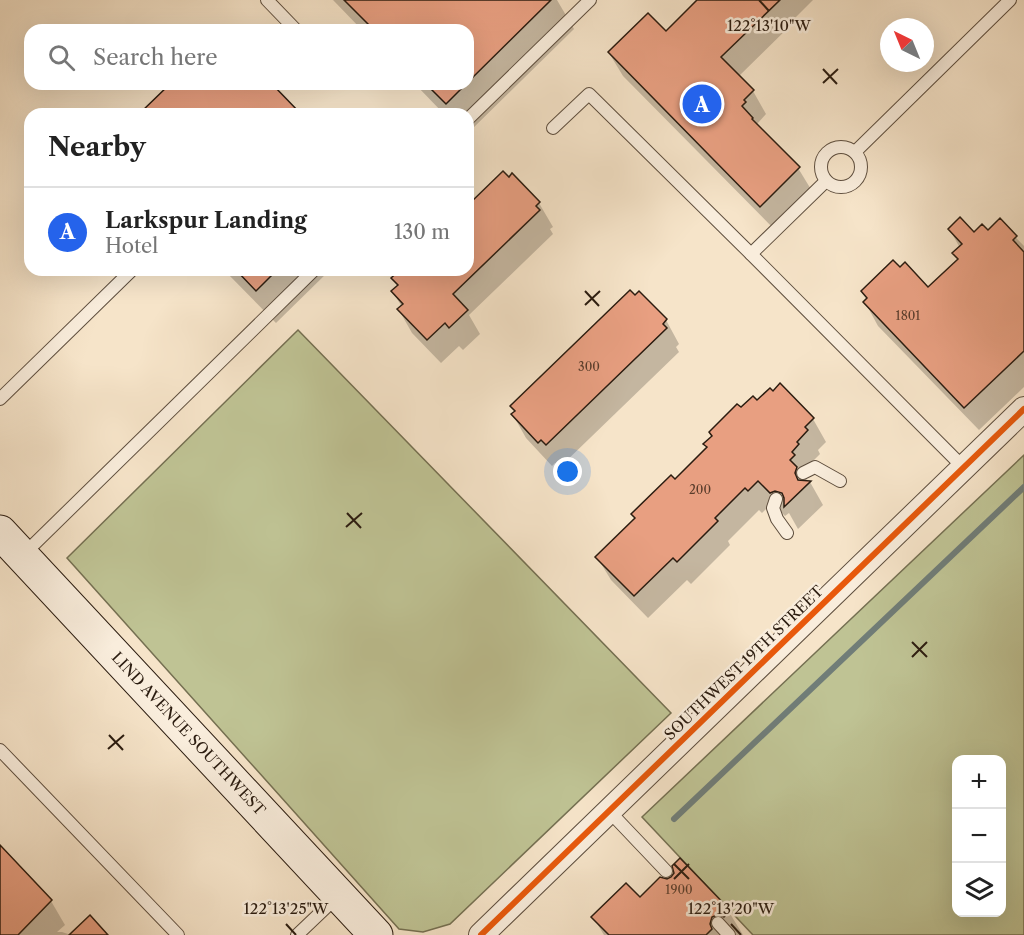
<!DOCTYPE html>
<meta charset="utf-8">
<style>
:root{--surface:#fff;--page:#f6f6f6;--text:#222;--muted:#767676;--line:#e0e0e0;--accent:#2563eb}
body{margin:0;font-family:"Libre Caslon Text",serif;background:var(--page);color:var(--text)}
.controls{position:absolute;right:18px;bottom:18px;display:grid;overflow:hidden;border-radius:12px;box-shadow:0 6px 24px #0002}
.controls button{width:54px;height:54px;display:grid;place-items:center;padding:0;border:0;border-bottom:2px solid var(--line);background:var(--surface);color:var(--text);font:30px sans-serif}
.compass{position:absolute;left:880px;top:18px;width:54px;height:54px;border-radius:50%;background:var(--surface);box-shadow:0 6px 24px #0002;rotate:317deg}
.you{position:absolute;left:568px;top:472px;width:21px;height:21px;margin:-15px;border:4px solid #fff;border-radius:50%;background:#1a73e8;box-shadow:0 0 0 9px #1a73e833}
.badge{display:grid;place-items:center;width:39px;height:39px;border-radius:50%;background:var(--accent);color:#fff;font-size:20px;font-weight:700}
.pin{position:absolute;translate:-50% -50%;border:3px solid #fff;box-shadow:0 2px 6px #0006}
.list{margin:0;padding:0;list-style:none}
h2{display:flex;justify-content:space-between;align-items:center;height:78px;margin:0;padding:0 24px;font-size:26px}
h2 small{font-size:20px;font-weight:400;color:var(--muted)}
.list li{display:grid;grid-template-columns:39px 1fr auto;gap:18px;align-items:center;box-sizing:border-box;height:90px;padding:0 24px;border-top:2px solid var(--line)}
.list b{display:block;font-size:22px;white-space:nowrap}
.list p{margin:0;font-size:20px;white-space:nowrap;color:var(--muted)}
.list em{font-size:20px;font-style:normal;color:var(--muted)}
.icon{flex:none;width:33px;height:33px;fill:none;stroke:currentColor;stroke-width:2;stroke-linecap:round;stroke-linejoin:round}
.map{position:relative;flex:none;width:1024px;height:935px;overflow:hidden}
.search{position:absolute;background:var(--surface);box-shadow:0 6px 24px #0002;left:24px;top:24px;width:450px;height:66px;display:flex;align-items:center;gap:15px;box-sizing:border-box;padding:0 21px;border-radius:18px;color:var(--muted);font-size:22px}
.panel{position:absolute;background:var(--surface);box-shadow:0 6px 24px #0002;left:24px;top:108px;width:450px;height:168px;border-radius:18px}
.map>svg:first-child{display:block}
</style>
<div class="map">
<svg width="1024" height="935" viewBox="0 0 1024 935">
<rect width="100%" height="100%" fill="#f6e4c9"/>
<filter id="stains"><feTurbulence type="fractalNoise" baseFrequency=".00333" numOctaves="4"/><feColorMatrix values="0 0 0 0 .2 0 0 0 0 .09 0 0 0 0 .02 0 0 0 .5 -.17"/></filter>
<radialGradient id="worn" r=".72"><stop offset=".6" stop-color="#630" stop-opacity="0"/><stop offset="1" stop-color="#630" stop-opacity=".3"/></radialGradient>
<g fill="#bfc394" stroke="#757052" stroke-width="1.5" fill-rule="evenodd">
<path d="M 298,330 L 671,713 L 450,924 L 423,932 L 399,929 L 67,558 Z"/>
<path d="M 1024,455 L 1024,935 L 753,935 L 642,817 ZM 956,760 L 1002,760 L 1002,912 L 956,912 Z"/>
</g>
<g fill="#0003">
<path d="M 333,0 L 557,0 L 574,29 L 468,133 L 468,114 L 444,114 L 415,84 L 468,84 L 468,30 L 362,30 Z"/>
<path d="M 696,0 L 813,0 L 795,18 L 796,20 L 738,77 L 753,91 L 766,114 L 757,124 L 758,126 L 798,168 L 812,191 L 774,229 L 623,76 L 609,53 L 666,33 L 692,7 L 691,5 Z"/>
<path d="M 512,175 L 539,203 L 553,227 L 550,229 L 553,234 L 469,315 L 480,334 L 463,350 L 459,346 L 441,363 L 412,333 L 399,310 L 402,307 L 393,292 L 398,287 L 393,279 L 402,270 L 468,270 L 468,207 Z"/>
<path d="M 1000,221 L 1024,246 L 1024,387 L 979,430 L 878,326 L 865,302 L 868,299 L 863,291 L 928,289 L 959,261 L 954,253 L 960,248 L 950,230 L 974,234 L 988,232 Z"/>
<path d="M 224,270 L 330,270 L 276,323 Z"/>
<path d="M 666,320 L 679,344 L 676,347 L 679,352 L 560,467 L 555,463 L 552,466 L 526,438 L 513,415 L 515,412 L 512,406 Z"/>
<path d="M 757,403 L 813,419 L 826,442 L 818,450 L 820,454 L 809,465 L 805,475 L 807,479 L 804,482 L 810,482 L 823,505 L 798,529 L 789,513 L 785,516 L 772,503 L 762,513 L 759,510 L 728,541 L 730,545 L 691,584 L 687,580 L 648,618 L 611,580 L 597,557 L 708,448 L 741,410 Z"/>
<path d="M 0,848 L 51,901 L 65,925 L 57,932 L 62,932 L 71,935 L 0,935 Z"/>
<path d="M 640,899 L 729,912 L 743,935 L 604,935 L 593,917 Z"/>
</g>
<g fill="none" stroke-linecap="round" stroke-linejoin="round">
<path stroke="#707d78" stroke-width="6" d="M 674,819 L 1024,487"/>
</g>
<g fill="#e89f81" stroke="#2b1c10" stroke-width="1.5">
<path d="M 344,0 L 551,0 L 468,82 L 468,30 L 374,30 Z"/>
<path d="M 697,0 L 780,0 L 721,57 L 754,90 L 744,100 L 746,102 L 742,106 L 753,118 L 752,119 L 800,167 L 760,207 L 608,52 L 648,13 L 666,31 Z"/>
<path d="M 170,84 L 272,84 L 301,114 L 139,114 Z"/>
<path d="M 426,84 L 466,84 L 446,104 Z"/>
<path d="M 503,171 L 509,177 L 512,173 L 540,202 L 536,206 L 540,210 L 453,294 L 468,310 L 449,328 L 445,323 L 427,340 L 397,309 L 403,304 L 391,291 L 398,285 L 391,278 L 400,270 L 468,270 L 468,205 Z"/>
<path d="M 960,217 L 974,232 L 982,224 L 988,230 L 1000,218 L 1017,236 L 1013,240 L 1024,252 L 1024,351 L 964,408 L 863,302 L 867,298 L 861,291 L 893,260 L 900,267 L 905,262 L 928,287 L 958,259 L 952,253 L 962,244 L 948,229 Z"/>
<path d="M 236,270 L 277,270 L 256,291 Z"/>
<path d="M 630,290 L 635,295 L 639,291 L 667,319 L 663,324 L 667,328 L 546,445 L 541,440 L 538,443 L 511,414 L 515,411 L 510,406 Z"/>
<path d="M 780,383 L 814,418 L 805,427 L 808,430 L 797,442 L 799,444 L 792,452 L 795,455 L 790,460 L 797,467 L 795,473 L 798,480 L 811,481 L 784,507 L 784,498 L 782,493 L 775,491 L 770,493 L 758,481 L 748,491 L 745,488 L 715,518 L 718,521 L 677,562 L 673,558 L 634,596 L 595,557 L 635,518 L 631,514 L 671,475 L 675,479 L 707,447 L 703,444 L 712,436 L 709,432 L 737,404 L 741,407 L 753,396 L 757,400 L 770,388 L 773,391 Z"/>
<path d="M 0,845 L 52,900 L 18,935 L 0,935 Z"/>
<path d="M 680,858 L 731,911 L 724,917 L 717,915 L 712,917 L 710,924 L 712,929 L 706,935 L 609,935 L 591,917 L 626,883 L 640,897 L 660,877 L 667,879 L 671,877 L 674,873 L 672,866 Z"/>
<path d="M 90,915 L 108,935 L 69,935 Z"/>
</g>
<g fill="none" stroke-linecap="round" stroke-linejoin="round">
<g stroke="#5e4e3e" stroke-width="14">
<g id="lane">
<path d="M 267,0 L 296,30"/>
<path d="M 468,119 L 590,0"/>
<path d="M 553,128 L 589,94 L 751,254 L 826,181"/>
<circle cx="841" cy="167" r="20"/>
<path d="M 855,152 L 1010,0"/>
<path d="M 751,254 L 963,467"/>
<path d="M 0,399 L 132,270"/>
<path d="M 803,473 L 815,467 L 840,481"/>
<path d="M 776,499 L 773,508 L 777,519 L 787,533"/>
<path d="M 23,555 L 314,270"/>
<path d="M 0,750 L 178,935"/>
<path d="M 609,811 L 666,871"/>
<path d="M 718,923 L 729,935"/>
<path d="M 297,935 L 338,896"/>
</g>
</g>
<g stroke="#5e4e3e" stroke-width="26">
<path id="street" d="M 481,935 L 1024,409"/>
</g>
<g stroke="#2b1c10" stroke-width="35">
<g id="secondary">
<path id="s1" d="M 0,532 L 376,935"/>
</g>
</g>
<use href="#lane" stroke="#f9eddc" stroke-width="12"/>
<use href="#street" stroke="#f9eddc" stroke-width="24"/>
<use href="#secondary" stroke="#f9eddc" stroke-width="33"/>
<g stroke="#f9eddc" stroke-width="10">
<path id="cycleway" d="M 481,935 L 1024,409"/>
</g>
<use href="#cycleway" stroke="#e8590c" stroke-width="6"/>
</g>
<path fill="none" stroke="#2b1c10" stroke-width="2" d="M 759,0 L 769,11M 823,69 L 837,84M 823,83 L 838,69M 585,291 L 599,306M 585,305 L 600,291M 347,513 L 361,528M 346,527 L 362,513M 912,642 L 927,657M 912,657 L 927,642M 109,735 L 123,750M 108,749 L 124,735M 674,864 L 689,879M 674,879 L 689,864M 286,924 L 296,935M 731,924 L 741,935"/>
<g text-anchor="middle" stroke-width="5" stroke-linejoin="round" paint-order="stroke">
<g font-size="12" fill="#5a3d2c">
<text x="908" y="320">1801</text>
<text x="589" y="371">300</text>
<text x="700" y="494">200</text>
<text x="679" y="894">1900</text>
</g>
<g font-size="15" fill="#2b1c10" stroke="#f9eddc">
<text transform="translate(744 663) rotate(-44)" y="5">SOUTHWEST 19TH STREET</text>
<text dy="5" stroke="none"><textPath href="#s1" startOffset="276">LIND AVENUE SOUTHWEST</textPath></text>
</g>
</g>
<g font-size="15" text-anchor="middle" fill="#2b1c10" stroke="#f9eddc" stroke-width="5" stroke-linejoin="round" paint-order="stroke">
<text x="769" y="31">122°13'10"W</text>
<text x="286" y="914">122°13'25"W</text>
<text x="731" y="914">122°13'20"W</text>
</g>
<rect width="100%" height="100%" filter="url(#stains)"/>
<rect width="100%" height="100%" fill="url(#worn)"/>
</svg>
<div class="controls">
<button>+</button>
<button>−</button>
<button><svg class="icon" aria-label="layers" viewBox="0 0 24 24"><path d="M12 4l9 5-9 5-9-5zM3 14l9 5 9-5"/></svg></button>
</div>
<svg class="compass" viewBox="-18 -18 36 36"><path d="M0-13l5 13h-10z" fill="#e53935"/><path d="M0 13l5-13h-10z" fill="#767676"/></svg>
<div class="you"></div>
<div class="pin badge" style="left:702px;top:104px">A</div>
<div class="search"><svg class="icon" aria-label="search" viewBox="0 0 24 24"><circle cx="10" cy="10" r="6"/><path d="M15 15l6 6"/></svg>Search here</div>
<section class="panel">
<h2>Nearby<small></small></h2>
<ul class="list">
<li><span class="badge">A</span><div><b>Larkspur Landing</b><p>Hotel</p></div><em>130 m</em></li>
</ul>
</section>
</div>
